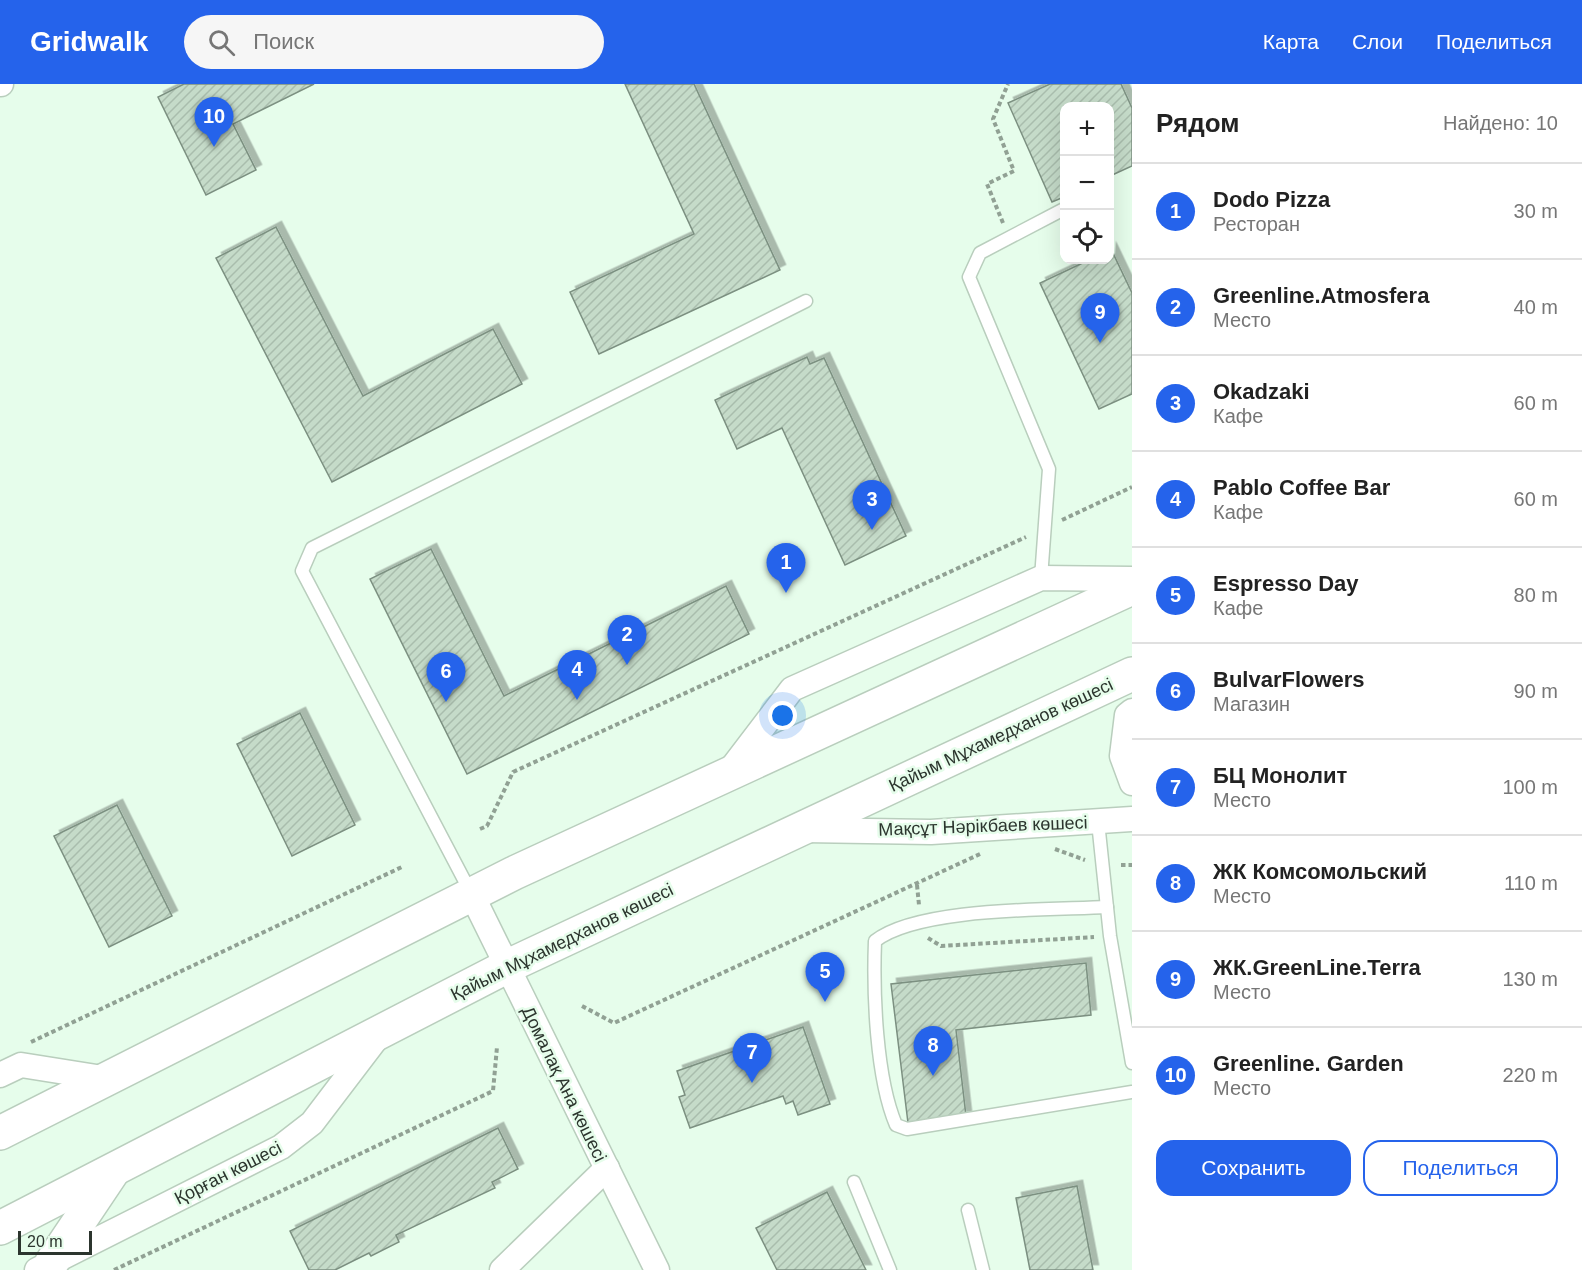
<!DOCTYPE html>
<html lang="ru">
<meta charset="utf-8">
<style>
:root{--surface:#fff;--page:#f6f6f6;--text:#222;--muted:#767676;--line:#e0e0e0;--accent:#2563eb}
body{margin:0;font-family:Arial,sans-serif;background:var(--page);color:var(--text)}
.controls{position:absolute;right:18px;top:18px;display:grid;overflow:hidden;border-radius:12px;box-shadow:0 6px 24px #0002}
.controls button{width:54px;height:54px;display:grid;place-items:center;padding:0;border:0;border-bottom:2px solid var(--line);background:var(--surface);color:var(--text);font:30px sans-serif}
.scale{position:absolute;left:18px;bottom:15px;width:74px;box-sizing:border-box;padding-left:6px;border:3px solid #2c352e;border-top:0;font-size:16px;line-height:21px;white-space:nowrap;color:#2c352e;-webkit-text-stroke:4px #e6fdeb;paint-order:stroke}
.you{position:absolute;left:783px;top:632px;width:21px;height:21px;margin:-15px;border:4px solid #fff;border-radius:50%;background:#1a73e8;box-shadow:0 0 0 9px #1a73e833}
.badge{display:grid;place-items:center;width:39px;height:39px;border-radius:50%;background:var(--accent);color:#fff;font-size:20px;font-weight:700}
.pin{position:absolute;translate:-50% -50px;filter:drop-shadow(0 2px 3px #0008)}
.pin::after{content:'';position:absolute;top:32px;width:21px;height:18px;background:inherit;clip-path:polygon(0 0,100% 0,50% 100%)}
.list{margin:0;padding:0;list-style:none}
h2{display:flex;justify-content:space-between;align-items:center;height:78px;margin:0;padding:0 24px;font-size:26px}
h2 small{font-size:20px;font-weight:400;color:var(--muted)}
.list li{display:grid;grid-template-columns:39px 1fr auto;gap:18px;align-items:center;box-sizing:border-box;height:96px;padding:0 24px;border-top:2px solid var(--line)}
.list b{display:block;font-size:22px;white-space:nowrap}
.list p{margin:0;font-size:20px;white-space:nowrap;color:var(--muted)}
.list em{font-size:20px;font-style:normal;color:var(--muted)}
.actions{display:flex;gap:12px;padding:18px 24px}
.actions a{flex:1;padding:14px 0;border:2px solid var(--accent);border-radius:18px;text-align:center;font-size:21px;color:var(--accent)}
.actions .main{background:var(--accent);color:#fff}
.icon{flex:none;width:33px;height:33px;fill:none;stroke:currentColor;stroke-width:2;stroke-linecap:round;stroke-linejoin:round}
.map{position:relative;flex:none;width:1132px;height:1186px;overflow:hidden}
header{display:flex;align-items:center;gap:36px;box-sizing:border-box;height:84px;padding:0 30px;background:var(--accent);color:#fff}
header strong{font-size:28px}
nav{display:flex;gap:33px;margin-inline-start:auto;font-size:21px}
.search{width:420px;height:54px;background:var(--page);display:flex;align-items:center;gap:15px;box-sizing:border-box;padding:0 21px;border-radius:33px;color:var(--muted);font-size:22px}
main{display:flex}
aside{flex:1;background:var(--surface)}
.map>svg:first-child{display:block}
</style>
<header>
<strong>Gridwalk</strong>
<div class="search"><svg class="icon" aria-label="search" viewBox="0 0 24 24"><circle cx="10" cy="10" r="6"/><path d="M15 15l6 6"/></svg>Поиск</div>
<nav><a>Карта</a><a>Слои</a><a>Поделиться</a></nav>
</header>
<main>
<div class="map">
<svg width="1132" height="1186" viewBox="0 0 1132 1186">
<defs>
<pattern id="building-hatch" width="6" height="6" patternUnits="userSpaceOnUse" patternTransform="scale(1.5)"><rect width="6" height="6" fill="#c5dbc9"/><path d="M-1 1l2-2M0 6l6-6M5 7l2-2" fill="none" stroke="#a9bdad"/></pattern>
<filter id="shadow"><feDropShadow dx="5.5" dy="-5.5" stdDeviation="0" flood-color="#0004"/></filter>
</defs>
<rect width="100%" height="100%" fill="#e6fdeb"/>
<g fill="url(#building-hatch)" stroke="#7c9081" stroke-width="1.5" filter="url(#shadow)">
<path d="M 184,0 L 314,0 L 233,40 L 256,86 L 206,111 L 158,13 Z"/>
<path d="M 625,0 L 694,0 L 780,186 L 599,270 L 570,208 L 694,150 Z"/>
<path d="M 1050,0 L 1121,0 L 1132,24 L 1132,82 L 1110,92 L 1110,22 L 1064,22 L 1064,113 L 1052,118 L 1008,19 Z"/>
<path d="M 276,143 L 363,312 L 493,245 L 522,300 L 332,398 L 216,174 Z"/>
<path d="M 1111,165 L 1132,209 L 1132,310 L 1099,325 L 1040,199 L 1089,176 L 1110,176 Z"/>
<path d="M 807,273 L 810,280 L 824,274 L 906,452 L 845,481 L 782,344 L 737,365 L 715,316 Z"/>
<path d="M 431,465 L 504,612 L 726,502 L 749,550 L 467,690 L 370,495 Z"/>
<path d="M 300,629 L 355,741 L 292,772 L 237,660 Z"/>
<path d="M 117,721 L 172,832 L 109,863 L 54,752 Z"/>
<path d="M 1086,879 L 1091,931 L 956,946 L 966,1032 L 908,1039 L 891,900 Z"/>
<path d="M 803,943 L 830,1020 L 798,1031 L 793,1017 L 786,1020 L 783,1012 L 690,1044 L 679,1013 L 685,1011 L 677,987 Z"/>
<path d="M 498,1044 L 518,1085 L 492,1098 L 495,1104 L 396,1151 L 399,1158 L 371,1172 L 369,1169 L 335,1186 L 309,1186 L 290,1147 Z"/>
<path d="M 1077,1102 L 1093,1186 L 1030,1186 L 1016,1114 Z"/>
<path d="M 827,1108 L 866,1186 L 777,1186 L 756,1144 Z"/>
</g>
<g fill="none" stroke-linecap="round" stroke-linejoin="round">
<g stroke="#b9cebd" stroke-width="15">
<g id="service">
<path d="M 1041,494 L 1049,385 L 969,193 L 980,169 L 1064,125"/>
<path d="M 1098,738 L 1110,852 L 1132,979"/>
<path d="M 471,809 L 302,487 L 312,464 L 806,217"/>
<path d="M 1107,823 C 1050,826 918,823 875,857 C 873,909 876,994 896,1041 L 907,1045 L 1132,1008"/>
<path d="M 854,1098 L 890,1186"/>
<path d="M 968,1126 L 983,1186"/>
</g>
</g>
<g stroke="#b9cebd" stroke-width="27">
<g id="minor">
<path d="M 0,0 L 1,0"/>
<path d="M 1132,627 L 1127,631 L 1122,672 L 1132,699"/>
<path d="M 728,689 L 792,605 L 1041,494 L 1132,495"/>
<path d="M 804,746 L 931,748 L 1132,735"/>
<path d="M 473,813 L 657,1186"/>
<path d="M 0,991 L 21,981 L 109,995"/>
<path d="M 37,1186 L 281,1063 L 312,1039 L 379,951"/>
<path d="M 502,1186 L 607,1084"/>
</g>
</g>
<g stroke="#b9cebd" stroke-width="36">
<g id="secondary">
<path d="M 0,1049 L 514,789 L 1132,504"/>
<path d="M 0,1144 L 506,883 L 1132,590"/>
<path d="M 52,1178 L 113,1087"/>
</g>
</g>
<g stroke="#91a194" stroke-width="4" stroke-dasharray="4.5 3" stroke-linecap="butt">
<path d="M 1003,139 L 987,100 L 1014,87 L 993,35 L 1008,0"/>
<path d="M 1062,436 L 1132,403"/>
<path d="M 480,745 L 487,742 L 513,688 L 1026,453"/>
<path d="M 1055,765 L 1085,776"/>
<path d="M 1121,781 L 1132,781"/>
<path d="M 917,801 L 919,821"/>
<path d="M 928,854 L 941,862 L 1094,853"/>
<path d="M 582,922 L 614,939 L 980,770"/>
<path d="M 31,958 L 404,782"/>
<path d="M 114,1186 L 493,1007 L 497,963"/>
</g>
<use href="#service" stroke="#fff" stroke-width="12"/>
<use href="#minor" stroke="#fff" stroke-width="24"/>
<use href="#secondary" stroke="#fff" stroke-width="33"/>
</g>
<g text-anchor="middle" stroke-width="5" stroke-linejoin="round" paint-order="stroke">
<g font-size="18" fill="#2c352e" stroke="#e6fdeb">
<text transform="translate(1001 651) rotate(-25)" y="6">Қайым Мұхамедханов көшесі</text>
<text transform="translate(983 742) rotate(-2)" y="6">Мақсұт Нәрікбаев көшесі</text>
<text transform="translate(562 858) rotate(-26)" y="6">Қайым Мұхамедханов көшесі</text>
<text transform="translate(564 1000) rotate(64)" y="6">Домалақ Ана көшесі</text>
<text transform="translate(228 1089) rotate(-27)" y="6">Қорған көшесі</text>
</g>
</g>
</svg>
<div class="controls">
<button>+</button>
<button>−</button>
<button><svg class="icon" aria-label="locate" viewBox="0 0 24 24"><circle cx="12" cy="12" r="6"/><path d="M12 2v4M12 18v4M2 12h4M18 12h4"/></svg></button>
</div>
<div class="scale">20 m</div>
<div class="you"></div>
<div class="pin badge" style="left:786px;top:509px">1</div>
<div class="pin badge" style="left:627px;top:581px">2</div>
<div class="pin badge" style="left:872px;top:446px">3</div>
<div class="pin badge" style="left:577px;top:616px">4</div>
<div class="pin badge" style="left:825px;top:918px">5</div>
<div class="pin badge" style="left:446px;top:618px">6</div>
<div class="pin badge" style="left:752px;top:999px">7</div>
<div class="pin badge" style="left:933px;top:992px">8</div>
<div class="pin badge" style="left:1100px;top:259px">9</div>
<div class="pin badge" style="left:214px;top:63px">10</div>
</div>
<aside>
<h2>Рядом<small>Найдено: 10</small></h2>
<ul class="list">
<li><span class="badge">1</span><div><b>Dodo Pizza</b><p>Ресторан</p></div><em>30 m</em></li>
<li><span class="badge">2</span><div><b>Greenline.Atmosfera</b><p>Место</p></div><em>40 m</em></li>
<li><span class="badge">3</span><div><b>Okadzaki</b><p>Кафе</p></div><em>60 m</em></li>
<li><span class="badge">4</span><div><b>Pablo Coffee Bar</b><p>Кафе</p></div><em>60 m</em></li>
<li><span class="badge">5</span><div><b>Espresso Day</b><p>Кафе</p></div><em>80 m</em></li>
<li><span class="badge">6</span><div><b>BulvarFlowers</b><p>Магазин</p></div><em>90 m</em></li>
<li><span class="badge">7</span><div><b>БЦ Монолит</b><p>Место</p></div><em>100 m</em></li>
<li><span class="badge">8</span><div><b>ЖК Комсомольский</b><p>Место</p></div><em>110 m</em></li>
<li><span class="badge">9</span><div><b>ЖК.GreenLine.Terra</b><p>Место</p></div><em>130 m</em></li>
<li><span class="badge">10</span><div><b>Greenline. Garden</b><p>Место</p></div><em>220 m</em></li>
</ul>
<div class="actions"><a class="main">Сохранить</a><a>Поделиться</a></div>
</aside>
</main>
